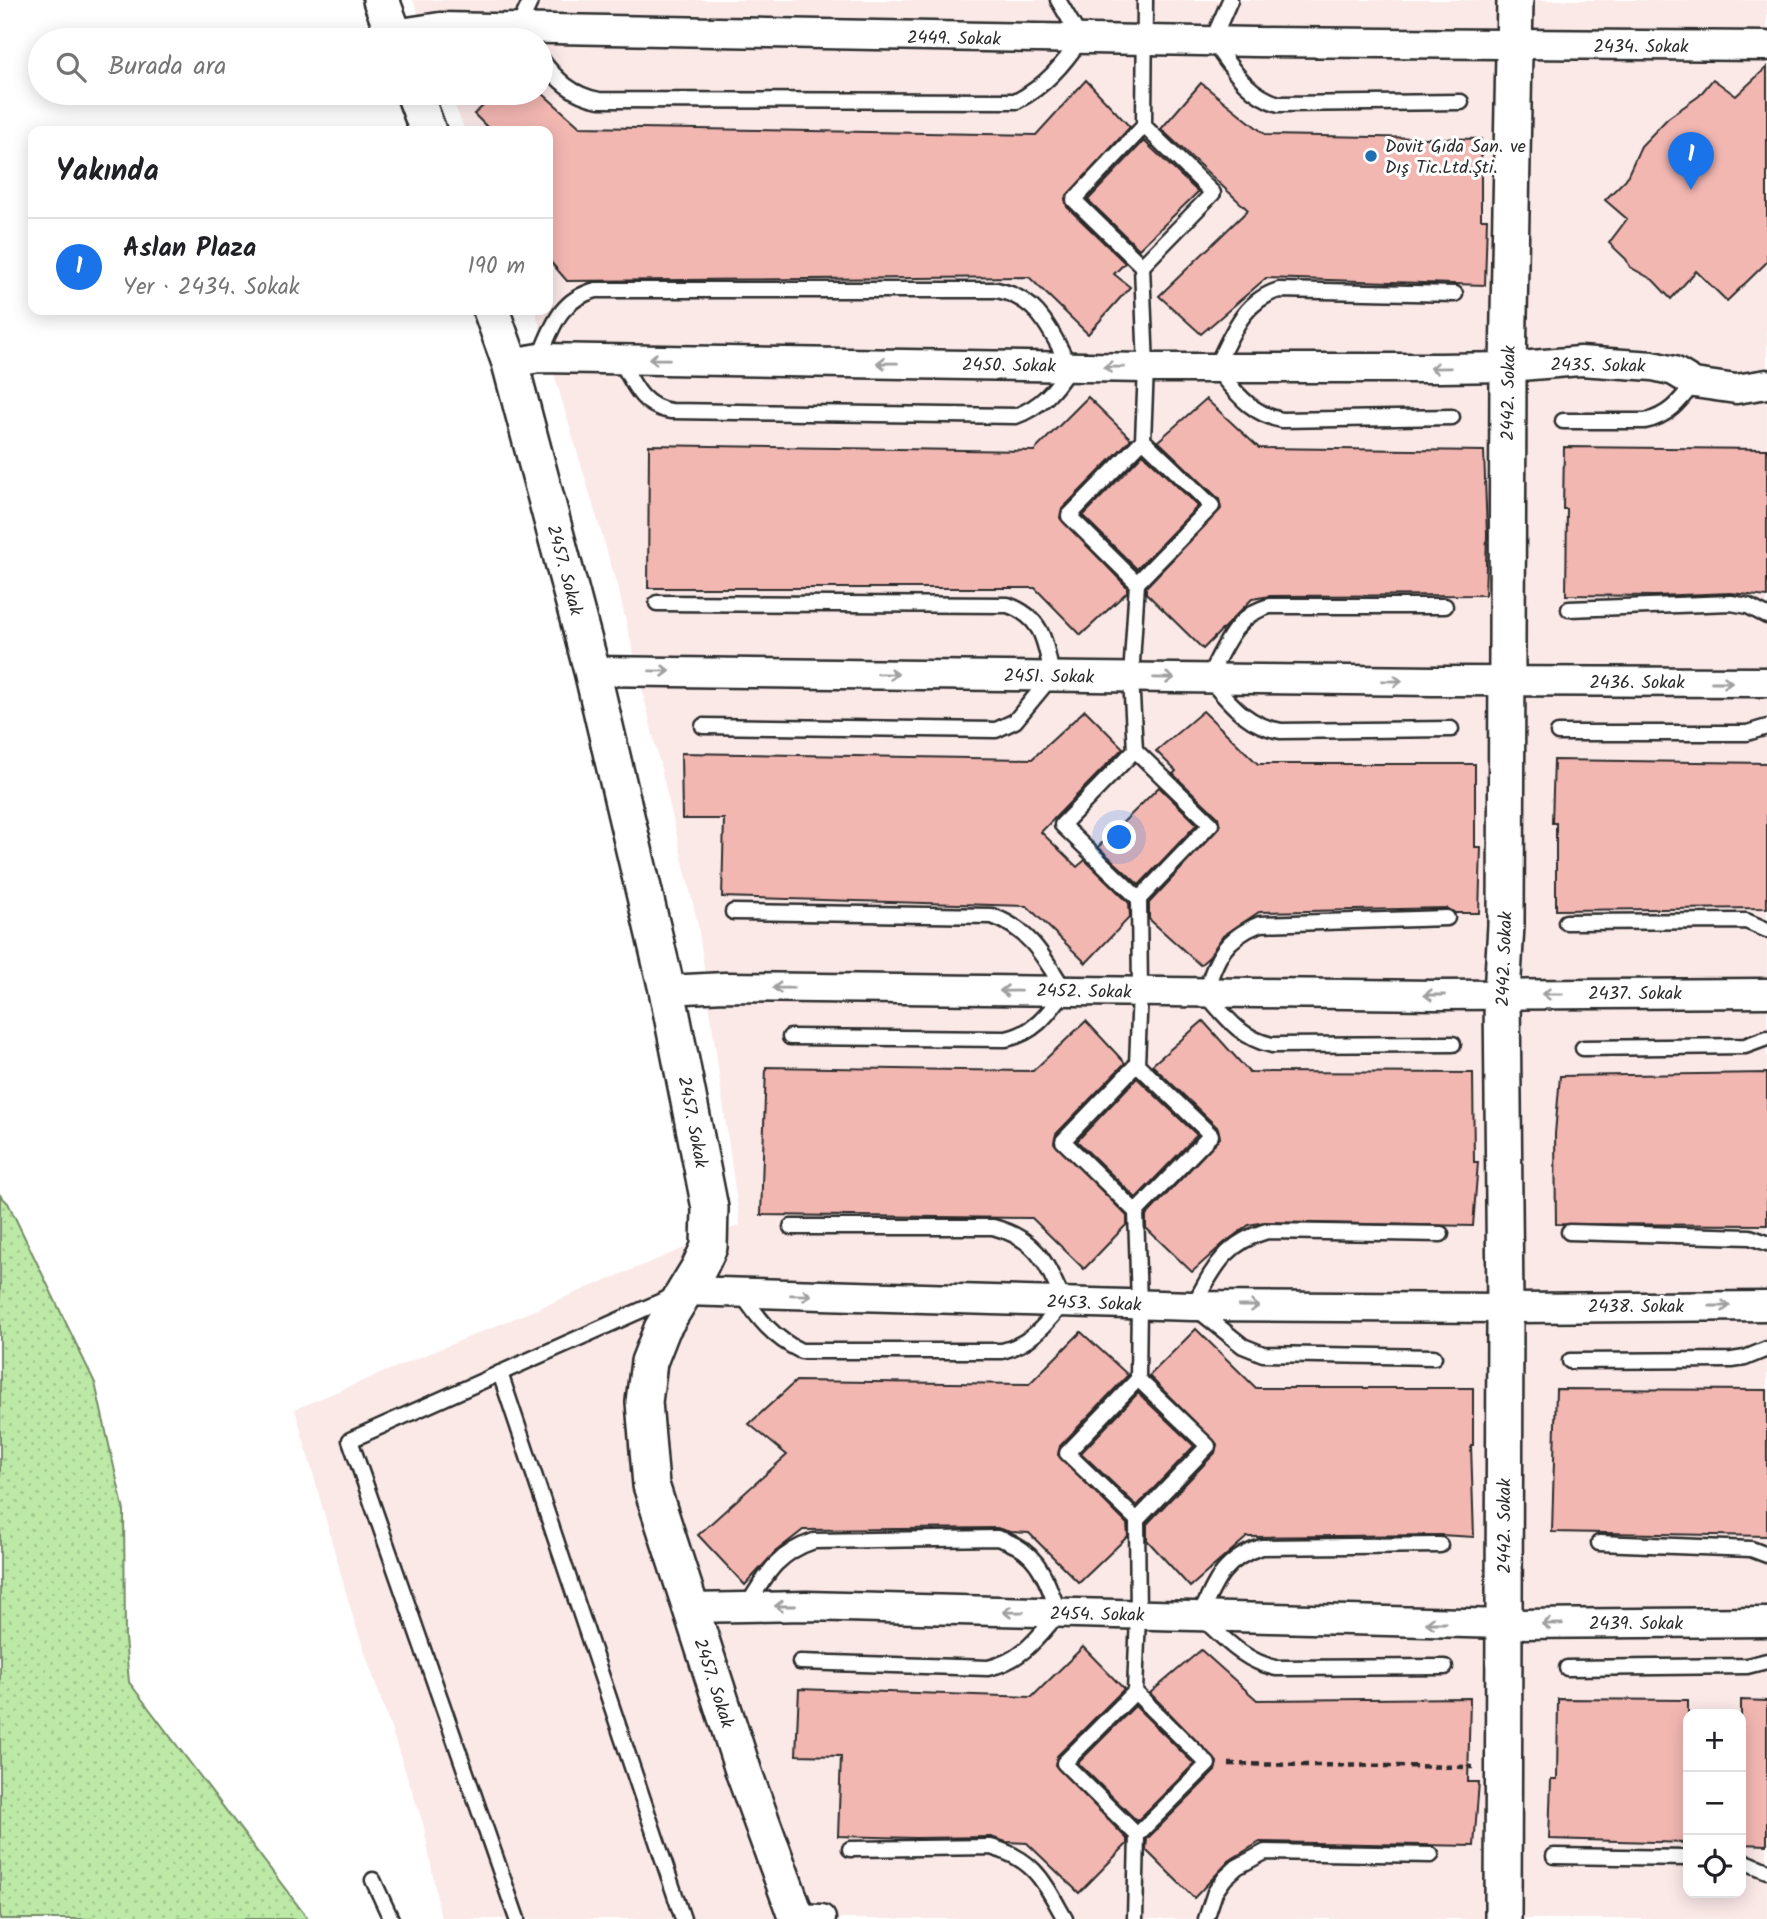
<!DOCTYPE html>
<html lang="tr">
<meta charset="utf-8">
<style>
:root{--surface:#fff;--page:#f6f6f6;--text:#202124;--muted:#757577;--line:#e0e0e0;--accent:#1a73e8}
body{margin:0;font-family:Kalam,sans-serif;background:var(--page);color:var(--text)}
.controls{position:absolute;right:21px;bottom:21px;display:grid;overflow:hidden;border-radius:14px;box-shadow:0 4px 18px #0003}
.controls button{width:63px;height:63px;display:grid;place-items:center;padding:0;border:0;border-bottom:2px solid var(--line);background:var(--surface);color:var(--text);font:35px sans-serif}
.you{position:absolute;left:1120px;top:838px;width:24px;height:24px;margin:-18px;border:5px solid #fff;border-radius:50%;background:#1a73e8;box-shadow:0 0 0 10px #1a73e833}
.badge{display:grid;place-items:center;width:46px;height:46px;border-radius:50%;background:var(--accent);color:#fff;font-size:23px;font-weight:700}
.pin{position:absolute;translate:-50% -58px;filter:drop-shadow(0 2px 4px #0008)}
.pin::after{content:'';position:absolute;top:37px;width:24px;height:21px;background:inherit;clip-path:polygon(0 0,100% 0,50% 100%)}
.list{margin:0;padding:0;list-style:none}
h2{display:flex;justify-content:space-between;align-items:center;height:91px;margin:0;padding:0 28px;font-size:30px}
h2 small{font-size:23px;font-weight:400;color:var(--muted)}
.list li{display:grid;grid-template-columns:46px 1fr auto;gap:21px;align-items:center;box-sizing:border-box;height:98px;padding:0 28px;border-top:2px solid var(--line)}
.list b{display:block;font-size:26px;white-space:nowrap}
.list p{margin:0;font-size:23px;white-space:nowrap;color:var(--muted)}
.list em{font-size:23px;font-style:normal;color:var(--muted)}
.icon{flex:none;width:38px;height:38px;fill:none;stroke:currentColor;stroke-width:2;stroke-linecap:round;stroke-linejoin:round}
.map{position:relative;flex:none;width:1767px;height:1919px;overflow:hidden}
.search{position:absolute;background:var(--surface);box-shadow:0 4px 18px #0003;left:28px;top:28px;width:525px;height:77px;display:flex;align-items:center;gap:18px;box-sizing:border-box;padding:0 24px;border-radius:38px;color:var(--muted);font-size:26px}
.panel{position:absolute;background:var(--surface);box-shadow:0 4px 18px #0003;left:28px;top:126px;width:525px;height:189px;border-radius:14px}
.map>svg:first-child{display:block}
</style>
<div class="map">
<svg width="1767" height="1919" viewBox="0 0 1767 1919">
<defs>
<pattern id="grass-dots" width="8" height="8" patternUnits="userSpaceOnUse" patternTransform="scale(1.75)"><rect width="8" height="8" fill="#bce9a6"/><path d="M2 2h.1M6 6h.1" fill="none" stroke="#a2c88f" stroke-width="1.8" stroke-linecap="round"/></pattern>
</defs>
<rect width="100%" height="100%" fill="#fff"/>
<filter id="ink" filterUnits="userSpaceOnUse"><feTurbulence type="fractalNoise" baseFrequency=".0143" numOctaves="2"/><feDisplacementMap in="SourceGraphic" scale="14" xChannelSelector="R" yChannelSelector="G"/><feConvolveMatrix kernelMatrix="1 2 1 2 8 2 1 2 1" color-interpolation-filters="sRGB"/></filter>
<g filter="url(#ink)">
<path fill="#fbe9e8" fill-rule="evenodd" d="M 413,0 L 1767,0 L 1767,1919 L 441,1919 L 423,1823 L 352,1614 L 295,1409 L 740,1225 L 698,925 L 619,592 L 535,310 L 548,310 L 548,131 L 465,131 L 450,93 L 541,93 L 541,40 L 429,40 ZM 1688,1714 L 1741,1714 L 1741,1893 L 1688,1893 Z"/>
<path fill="url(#grass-dots)" stroke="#748a68" stroke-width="2" d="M 0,1195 L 8,1203 L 95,1383 L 124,1511 L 125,1638 L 129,1682 L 308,1919 L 0,1919 Z"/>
<g fill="#f3b7b2" stroke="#2b2b2b" stroke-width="2">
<path d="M 1767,67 L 1767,262 L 1727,301 L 1696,271 L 1671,299 L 1653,280 L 1630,267 L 1626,259 L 1609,243 L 1627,219 L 1605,200 L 1626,179 L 1641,146 L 1668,118 L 1699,96 L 1713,79 L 1736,96 Z"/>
<path d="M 1086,80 L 1130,127 L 1065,198 L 1067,207 L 1125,263 L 1114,274 L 1130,287 L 1088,334 L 1029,277 L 567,281 L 548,259 L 548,131 L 491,131 L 474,114 L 498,93 L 542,93 L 580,127 L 1036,135 Z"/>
<path d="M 1201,83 L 1266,135 L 1481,139 L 1481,219 L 1487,219 L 1485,285 L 1266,278 L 1201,334 L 1159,296 L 1248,210 L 1161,129 Z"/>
<path d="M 1144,141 L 1198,192 L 1139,249 L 1088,200 Z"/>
<path d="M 1088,397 L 1131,439 L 1062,509 L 1060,518 L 1127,587 L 1127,592 L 1081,635 L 1035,588 L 648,588 L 649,445 L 1034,451 Z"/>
<path d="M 1206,399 L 1259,448 L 1484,451 L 1487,534 L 1485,595 L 1270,596 L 1252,599 L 1203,649 L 1146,593 L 1146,587 L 1221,509 L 1219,499 L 1158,441 Z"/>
<path d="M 1564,447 L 1767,449 L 1767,597 L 1731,593 L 1655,596 L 1566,595 L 1567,509 L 1563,509 Z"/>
<path d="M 1143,454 L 1198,506 L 1137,569 L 1083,516 Z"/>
<path d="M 1085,710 L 1123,748 L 1041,832 L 1077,867 L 1085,860 L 1129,903 L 1130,917 L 1086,963 L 1027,906 L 722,897 L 724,819 L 682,819 L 681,753 L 1032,759 Z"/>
<path d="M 1203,711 L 1258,764 L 1475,764 L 1475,847 L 1481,847 L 1479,913 L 1455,913 L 1447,908 L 1259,912 L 1223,936 L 1208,958 L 1200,965 L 1149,919 L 1149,903 L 1220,827 L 1218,817 L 1173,774 L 1176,771 L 1156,751 Z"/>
<path d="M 1554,760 L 1767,763 L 1767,908 L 1556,910 L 1556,823 L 1552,823 Z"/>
<path d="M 1159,787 L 1197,824 L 1139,885 L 1098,847 Z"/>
<path d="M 1086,1021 L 1125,1063 L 1056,1134 L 1054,1143 L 1127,1216 L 1127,1224 L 1084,1269 L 1032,1218 L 761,1215 L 766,1067 L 1033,1071 Z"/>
<path d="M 1203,1021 L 1249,1072 L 1473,1073 L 1474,1162 L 1478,1162 L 1473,1226 L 1264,1222 L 1249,1225 L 1224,1243 L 1192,1272 L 1146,1228 L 1146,1216 L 1220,1138 L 1218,1128 L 1152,1065 Z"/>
<path d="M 1767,1073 L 1767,1225 L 1556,1224 L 1555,1134 L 1560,1076 Z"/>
<path d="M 1137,1078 L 1197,1135 L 1136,1198 L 1077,1141 Z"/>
<path d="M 1196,1329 L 1256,1388 L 1473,1388 L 1473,1445 L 1471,1445 L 1474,1537 L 1440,1535 L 1247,1537 L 1190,1587 L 1147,1540 L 1147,1524 L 1215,1453 L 1217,1444 L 1149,1376 Z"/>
<path d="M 1081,1332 L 1128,1375 L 1060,1446 L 1058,1455 L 1127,1524 L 1128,1536 L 1079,1583 L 1029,1533 L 1010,1532 L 997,1528 L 803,1530 L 775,1552 L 745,1585 L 698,1535 L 787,1455 L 749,1424 L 796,1381 L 1029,1384 Z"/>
<path d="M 1556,1389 L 1767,1390 L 1767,1536 L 1552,1532 Z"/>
<path d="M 1138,1393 L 1194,1446 L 1137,1506 L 1081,1453 Z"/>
<path d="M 1083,1647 L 1124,1689 L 1057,1756 L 1055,1765 L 1127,1839 L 1127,1844 L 1079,1893 L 1027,1843 L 1006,1842 L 991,1837 L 915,1838 L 838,1836 L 841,1756 L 796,1755 L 799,1689 L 1032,1697 Z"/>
<path d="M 1201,1650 L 1257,1700 L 1470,1698 L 1468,1782 L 1479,1782 L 1474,1846 L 1260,1842 L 1230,1860 L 1194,1898 L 1146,1850 L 1147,1839 L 1215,1771 L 1217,1762 L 1150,1693 Z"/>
<path d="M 1558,1699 L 1688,1700 L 1688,1843 L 1549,1839 L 1551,1779 L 1557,1779 Z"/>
<path d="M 1741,1700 L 1767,1701 L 1767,1845 L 1741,1844 Z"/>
<path d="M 1135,1706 L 1194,1764 L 1137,1821 L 1078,1763 Z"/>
</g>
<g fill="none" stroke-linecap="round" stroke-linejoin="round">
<g stroke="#2b2b2b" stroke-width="19">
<g id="service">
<path d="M 1230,0 L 1212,41 C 1231,67 1247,95 1279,104 L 1461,102"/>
<path d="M 520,31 L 518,28 L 531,0"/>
<path d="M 541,59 C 557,80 572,95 599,100 L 1017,101 C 1045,86 1063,65 1081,39 L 1058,0"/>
<path d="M 1142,266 L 1213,193 L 1144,126"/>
<path d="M 539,358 C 553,326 559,300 596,290 L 997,290 C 1040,299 1050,331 1070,367 C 1055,390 1042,406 1016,416 L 671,411 C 641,407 633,383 620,359"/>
<path d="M 1452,417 L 1282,420 C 1250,414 1235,391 1215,368 C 1231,337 1242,301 1279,290 L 1455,294"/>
<path d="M 1563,421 L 1645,421 C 1669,416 1680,401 1694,383"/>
<path d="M 1137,583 L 1069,516 L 1143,440 L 1146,368 L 1142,266 L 1074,200 L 1144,126 L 1145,0"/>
<path d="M 657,603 L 1008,605 C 1044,618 1045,643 1052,676 L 1015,721 L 996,730 L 703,726"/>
<path d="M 1445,606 L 1270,606 C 1235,614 1223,650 1208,678 C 1230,703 1247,726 1281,731 L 1451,729"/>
<path d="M 1569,609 L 1731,603 L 1748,606 L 1767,616"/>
<path d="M 1558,733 L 1747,733 L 1767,727"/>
<path d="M 1135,750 L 1062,825 L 1139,899"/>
<path d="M 733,912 L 992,916 C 1030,929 1045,959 1065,991 C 1048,1014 1035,1033 1006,1039 L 790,1037"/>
<path d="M 1447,918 L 1260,924 C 1223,939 1217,958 1205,993 C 1225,1016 1240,1038 1272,1045 L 1453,1044"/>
<path d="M 1566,922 L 1746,921 L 1767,930"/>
<path d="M 1583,1048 L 1745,1046 L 1767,1038"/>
<path d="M 1136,1212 L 1211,1135 L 1137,1064"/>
<path d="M 1569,1232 L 1750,1237 L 1767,1243"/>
<path d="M 741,1293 C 758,1318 773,1338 801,1351 L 1002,1351 C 1031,1344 1046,1324 1064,1302 C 1046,1263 1038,1239 993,1227 L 791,1227"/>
<path d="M 1434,1357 L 1263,1354 L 1243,1346 L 1193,1306 C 1213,1270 1224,1243 1267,1231 L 1441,1234"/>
<path d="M 1570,1361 L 1732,1360 L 1745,1358 L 1767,1349"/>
<path d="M 500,1373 L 683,1919"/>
<path d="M 1137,1520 L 1067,1453 L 1138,1379 L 1139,1304 L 1136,1212 L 1063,1141 L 1137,1064 L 1140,992 L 1139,899 L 1211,824 L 1135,750 L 1131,678 L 1137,583 L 1212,506 L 1143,440"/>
<path d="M 1599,1543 L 1751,1549 L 1767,1555"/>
<path d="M 1440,1545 L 1261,1547 C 1223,1560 1215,1582 1200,1616 C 1224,1638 1243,1661 1276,1668 L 1445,1667"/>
<path d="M 747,1606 C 766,1575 777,1553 814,1541 L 997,1538 C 1038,1549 1045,1577 1059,1613 C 1038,1637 1022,1661 988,1668 L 800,1662"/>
<path d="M 1567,1668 L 1747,1666 L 1767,1661"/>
<path d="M 1135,1692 L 1208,1764 L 1137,1835 L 1135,1919"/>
<path d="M 1137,1835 L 1064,1763 L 1135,1692 L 1138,1615 L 1137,1520 L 1208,1446 L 1138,1379"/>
<path d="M 850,1849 L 991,1847 C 1035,1859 1044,1882 1065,1919"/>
<path d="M 1554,1856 L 1688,1858"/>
<path d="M 1741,1860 L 1767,1871"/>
<path d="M 373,1880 L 391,1919"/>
<path d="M 517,1919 L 350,1440 L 673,1296"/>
<path d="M 1206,1919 L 1215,1892 L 1225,1878 L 1237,1867 L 1265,1852 L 1431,1855"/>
</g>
</g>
<g stroke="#2b2b2b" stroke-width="33">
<g id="minor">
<path d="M 394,34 L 440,27 L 1256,42 L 1767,46"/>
<path d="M 510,363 L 539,358 L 1146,368 L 1440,368 L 1508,367 L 1580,361 L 1653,366 L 1674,371 L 1694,383 L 1736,389 L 1767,384"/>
<path d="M 592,671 L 1434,681 L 1767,682"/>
<path d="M 667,990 L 725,987 L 1436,995 L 1767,993"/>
<path d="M 683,1291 L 1193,1306 L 1505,1308 L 1767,1306"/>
<path d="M 689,1608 L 806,1606 L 1504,1624 L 1767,1622"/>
<path d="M 796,1918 L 821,1919"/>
</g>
</g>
<g stroke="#2b2b2b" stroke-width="40">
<g id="tertiary">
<path d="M 381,0 L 396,40"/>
<path d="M 414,93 L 428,131"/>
<path d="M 491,310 L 510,363 L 592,671 L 667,990 L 710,1208 L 709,1247 L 699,1268 L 662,1329 L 649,1362 L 644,1402 L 651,1485 L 744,1773 L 797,1919"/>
<path d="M 1503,1919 L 1505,1308 L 1502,994 L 1506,925 L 1508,367 L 1515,0"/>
</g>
</g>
<path stroke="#2b2b2b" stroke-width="4.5" stroke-dasharray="7 5" stroke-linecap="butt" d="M 1229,1764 L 1473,1767"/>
<use href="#service" stroke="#fff" stroke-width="14"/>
<use href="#minor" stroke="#fff" stroke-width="28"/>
<use href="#tertiary" stroke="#fff" stroke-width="35"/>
</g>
<defs><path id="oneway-shaft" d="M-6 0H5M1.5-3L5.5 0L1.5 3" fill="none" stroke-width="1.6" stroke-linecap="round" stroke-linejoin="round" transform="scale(1.75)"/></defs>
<g stroke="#a0a0a0">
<use href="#oneway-shaft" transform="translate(659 359) rotate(-179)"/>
<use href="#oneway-shaft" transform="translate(887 363) rotate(-179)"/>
<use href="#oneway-shaft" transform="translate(1114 367) rotate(-179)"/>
<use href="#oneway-shaft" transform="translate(1440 368) rotate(179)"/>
<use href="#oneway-shaft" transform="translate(660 671) rotate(1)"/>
<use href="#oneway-shaft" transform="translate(888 674) rotate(1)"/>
<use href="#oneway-shaft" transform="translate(1164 678) rotate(1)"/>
<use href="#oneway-shaft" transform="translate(1392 681) rotate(1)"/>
<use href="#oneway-shaft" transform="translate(1722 682)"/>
<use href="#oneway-shaft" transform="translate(783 988) rotate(-179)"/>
<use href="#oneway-shaft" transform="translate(1010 991) rotate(-179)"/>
<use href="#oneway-shaft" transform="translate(1552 994) rotate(180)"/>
<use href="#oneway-shaft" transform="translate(1434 995) rotate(-180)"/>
<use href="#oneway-shaft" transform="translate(801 1295) rotate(1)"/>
<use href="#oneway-shaft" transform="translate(1249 1306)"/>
<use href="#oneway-shaft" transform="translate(1720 1306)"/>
<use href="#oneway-shaft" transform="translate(785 1606) rotate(180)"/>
<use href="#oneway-shaft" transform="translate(1013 1612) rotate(-179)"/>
<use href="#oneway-shaft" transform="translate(1436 1623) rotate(-180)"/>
<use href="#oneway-shaft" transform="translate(1552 1624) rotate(179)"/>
</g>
</g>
<circle fill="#1f6fb2" stroke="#fff" stroke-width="2.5" cx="1371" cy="156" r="7"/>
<g text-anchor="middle" stroke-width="6" stroke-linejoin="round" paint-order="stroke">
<g font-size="18" fill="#2b2b2b" stroke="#fff">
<text transform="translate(954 38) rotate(1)" y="6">2449. Sokak</text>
<text x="1641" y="52">2434. Sokak</text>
<text transform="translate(1009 365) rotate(1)" y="6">2450. Sokak</text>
<text transform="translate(1598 365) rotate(1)" y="6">2435. Sokak</text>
<text transform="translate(1508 393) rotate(-89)" y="6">2442. Sokak</text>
<text transform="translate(565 570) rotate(75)" y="6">2457. Sokak</text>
<text transform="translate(1049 676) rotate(1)" y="6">2451. Sokak</text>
<text x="1637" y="688">2436. Sokak</text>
<text transform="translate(1504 959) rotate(-88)" y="6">2442. Sokak</text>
<text transform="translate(1084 991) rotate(1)" y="6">2452. Sokak</text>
<text x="1635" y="999">2437. Sokak</text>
<text transform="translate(693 1122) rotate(79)" y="6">2457. Sokak</text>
<text transform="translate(1094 1303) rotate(2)" y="6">2453. Sokak</text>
<text x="1636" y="1312">2438. Sokak</text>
<text transform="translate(1504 1526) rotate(-90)" y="6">2442. Sokak</text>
<text transform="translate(1097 1614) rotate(1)" y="6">2454. Sokak</text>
<text x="1636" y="1629">2439. Sokak</text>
<text transform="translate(714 1683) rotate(72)" y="6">2457. Sokak</text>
</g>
<g font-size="18" fill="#2b2b2b" stroke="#fff" text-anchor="start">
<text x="1385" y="152">Dovit Gıda San. ve<tspan x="1385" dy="21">Dış Tic.Ltd.Şti.</tspan></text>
</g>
</g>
</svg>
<div class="controls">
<button>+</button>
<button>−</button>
<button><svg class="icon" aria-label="locate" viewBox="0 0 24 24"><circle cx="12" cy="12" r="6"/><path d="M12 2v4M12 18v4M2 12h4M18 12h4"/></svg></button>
</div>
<div class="you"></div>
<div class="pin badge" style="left:1691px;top:190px">1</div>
<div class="search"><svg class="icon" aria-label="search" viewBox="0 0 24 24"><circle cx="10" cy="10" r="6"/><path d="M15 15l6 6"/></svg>Burada ara</div>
<section class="panel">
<h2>Yakında<small></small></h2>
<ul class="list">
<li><span class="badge">1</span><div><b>Aslan Plaza</b><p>Yer · 2434. Sokak</p></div><em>190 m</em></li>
</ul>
</section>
</div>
